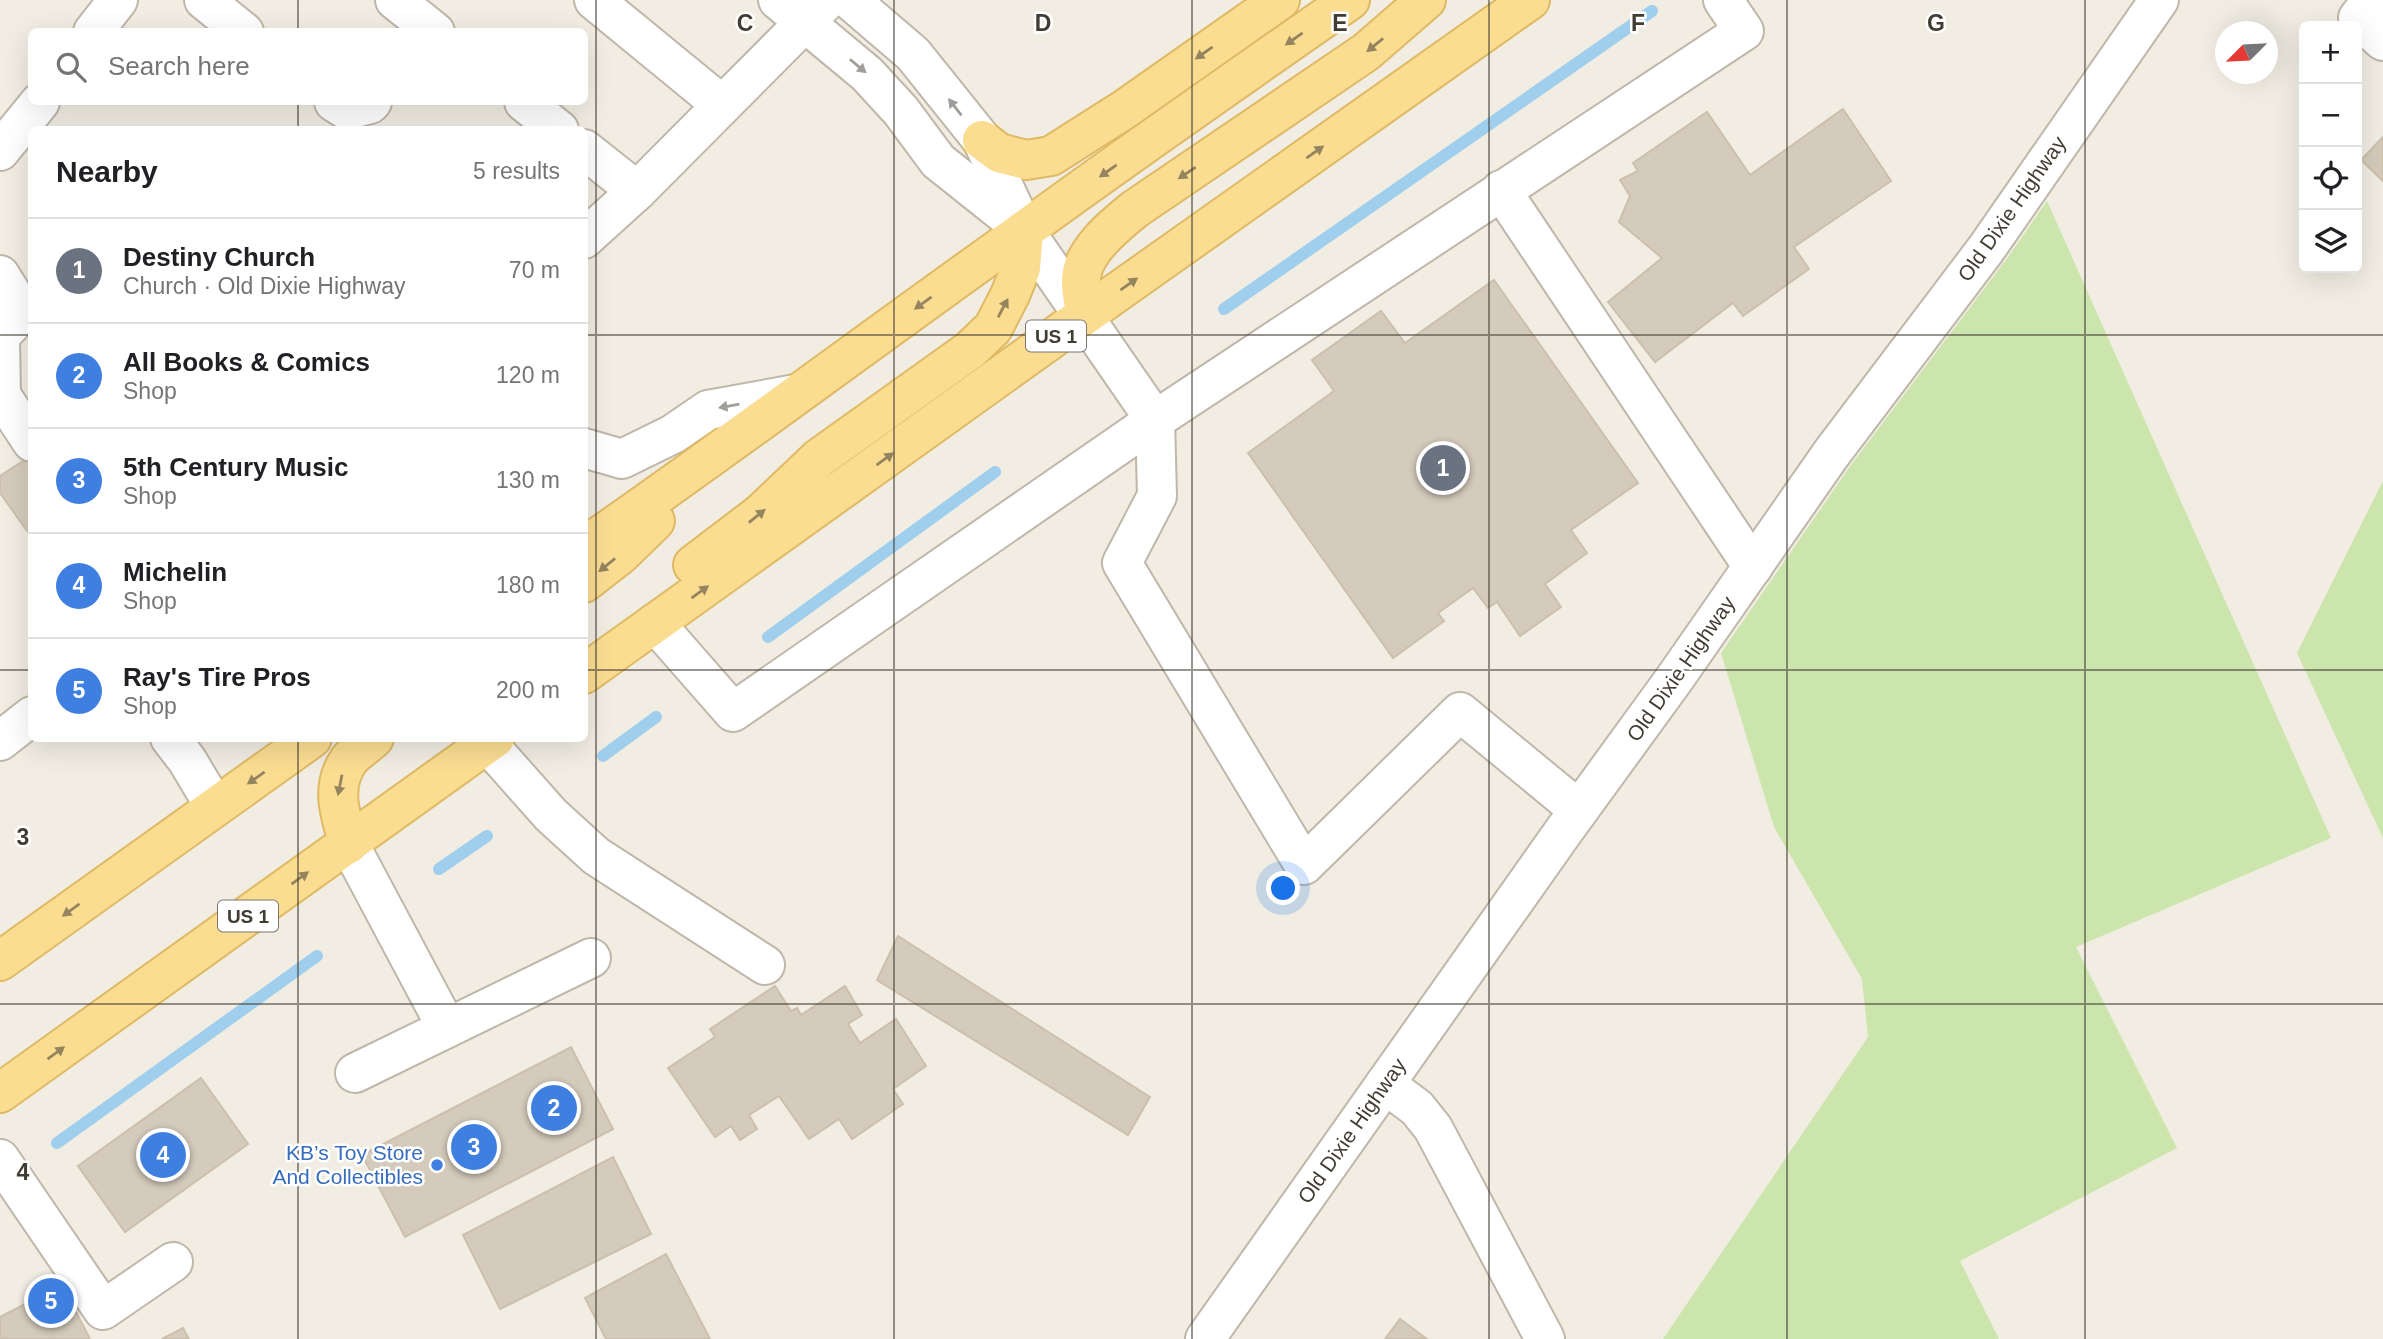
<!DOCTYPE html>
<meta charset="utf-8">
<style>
:root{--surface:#fff;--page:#f6f6f6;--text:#202124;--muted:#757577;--line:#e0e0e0;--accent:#d93025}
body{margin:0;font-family:Arial,sans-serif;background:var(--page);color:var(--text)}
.controls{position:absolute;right:21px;top:21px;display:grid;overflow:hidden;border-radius:10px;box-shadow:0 7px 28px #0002}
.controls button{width:63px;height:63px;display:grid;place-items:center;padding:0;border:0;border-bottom:2px solid var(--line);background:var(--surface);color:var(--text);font:35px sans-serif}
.compass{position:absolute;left:2215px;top:21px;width:63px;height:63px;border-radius:50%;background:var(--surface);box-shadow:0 7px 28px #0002;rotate:246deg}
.you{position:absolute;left:1284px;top:889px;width:24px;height:24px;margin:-18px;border:5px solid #fff;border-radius:50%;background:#1a73e8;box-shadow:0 0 0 10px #1a73e833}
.badge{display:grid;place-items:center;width:46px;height:46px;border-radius:50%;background:var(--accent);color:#fff;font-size:23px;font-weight:700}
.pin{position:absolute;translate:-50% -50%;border:4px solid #fff;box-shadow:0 2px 7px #0006}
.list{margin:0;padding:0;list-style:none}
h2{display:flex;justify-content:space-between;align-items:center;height:91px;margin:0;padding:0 28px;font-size:30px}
h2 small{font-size:23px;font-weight:400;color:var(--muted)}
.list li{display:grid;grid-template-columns:46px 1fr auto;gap:21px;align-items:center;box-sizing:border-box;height:105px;padding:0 28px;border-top:2px solid var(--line)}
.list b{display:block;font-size:26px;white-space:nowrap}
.list p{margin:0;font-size:23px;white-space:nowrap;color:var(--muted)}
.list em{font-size:23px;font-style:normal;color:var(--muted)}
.icon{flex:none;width:38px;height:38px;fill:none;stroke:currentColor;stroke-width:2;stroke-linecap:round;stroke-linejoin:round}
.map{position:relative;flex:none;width:2383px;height:1339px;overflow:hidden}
.search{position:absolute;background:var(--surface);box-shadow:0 7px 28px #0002;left:28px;top:28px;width:560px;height:77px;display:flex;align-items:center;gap:18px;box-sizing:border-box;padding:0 24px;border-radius:10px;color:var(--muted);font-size:26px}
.panel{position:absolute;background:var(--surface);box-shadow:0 7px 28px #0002;left:28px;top:126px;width:560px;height:616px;border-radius:10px}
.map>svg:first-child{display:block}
</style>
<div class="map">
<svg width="2383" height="1339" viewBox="0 0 2383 1339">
<rect width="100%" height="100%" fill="#f1ede3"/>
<g fill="#cbe5ac">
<path d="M 2047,201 L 2331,838 L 2076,947 L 2177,1148 L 1960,1261 L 1999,1339 L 1663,1339 L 1868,1037 L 1862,979 L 1774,827 L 1721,653 L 1851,465 L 2006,260 Z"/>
<path d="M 2383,481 L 2383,838 L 2297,653 Z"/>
</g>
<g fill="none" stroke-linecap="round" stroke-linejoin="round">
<g stroke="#a0ceed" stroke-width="12">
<path d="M 1224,309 L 1652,11"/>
<path d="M 768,637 L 995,472"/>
<path d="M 603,756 L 656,717"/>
<path d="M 439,869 L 487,836"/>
<path d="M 57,1143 L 317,956"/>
</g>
</g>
<g fill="#d5cbbc" stroke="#ccc0ac" stroke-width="2">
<path d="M 1843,109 L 1891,181 L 1794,247 L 1809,269 L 1743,316 L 1733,303 L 1655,362 L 1608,302 L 1662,258 L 1619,222 L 1630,196 L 1620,180 L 1638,171 L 1633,163 L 1707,112 L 1750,175 Z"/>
<path d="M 2383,137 L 2383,181 L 2361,160 Z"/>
<path d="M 1494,280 L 1638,483 L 1571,530 L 1587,553 L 1545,584 L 1561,607 L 1520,636 L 1497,602 L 1488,608 L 1473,588 L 1438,613 L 1444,621 L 1393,658 L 1248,453 L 1334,391 L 1312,360 L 1381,311 L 1405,343 Z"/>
<path d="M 32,455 L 32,528 L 27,531 L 0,493 L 0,476 Z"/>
<path d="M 898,936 L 1150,1097 L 1128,1135 L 877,980 Z"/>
<path d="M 775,986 L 791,1011 L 797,1008 L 801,1015 L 845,986 L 862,1015 L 848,1024 L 860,1043 L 896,1019 L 926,1066 L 893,1089 L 903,1104 L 852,1139 L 839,1119 L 809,1139 L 779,1096 L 749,1115 L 757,1129 L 740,1140 L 731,1126 L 715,1137 L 668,1068 L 715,1037 L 710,1029 Z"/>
<path d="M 571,1047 L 613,1129 L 405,1237 L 362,1155 Z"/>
<path d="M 201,1078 L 248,1144 L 125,1232 L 78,1166 Z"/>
<path d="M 613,1157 L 651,1234 L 500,1309 L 463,1235 Z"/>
<path d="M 666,1254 L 710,1339 L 606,1339 L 585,1298 Z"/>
<path d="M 62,1285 L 90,1339 L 0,1339 L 0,1317 Z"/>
<path d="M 1400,1319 L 1427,1339 L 1385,1339 Z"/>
<path d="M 183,1328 L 189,1339 L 162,1339 Z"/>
</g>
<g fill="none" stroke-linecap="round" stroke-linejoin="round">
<g stroke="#bfb7a9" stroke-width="42">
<g id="minor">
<path d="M 204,0 L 244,32"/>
<path d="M 395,0 L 435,32"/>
<path d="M 594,0 L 722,105"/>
<path d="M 778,0 L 867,74 L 901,111 L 938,161 L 1017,224"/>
<path d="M 850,0 L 913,54 L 982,140 L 1024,230 L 1155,420 L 1744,31 L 1723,0"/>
<path d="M 2372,0 L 2358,18 L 2383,41"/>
<path d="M 93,32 L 118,0"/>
<path d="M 334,102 L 347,110 L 370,104 L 372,102"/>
<path d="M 524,102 L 559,130"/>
<path d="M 584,149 L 637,191"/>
<path d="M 0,151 L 40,102"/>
<path d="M 1501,190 L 1753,567"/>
<path d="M 584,239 L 637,191 L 827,0"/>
<path d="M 0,275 L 23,312"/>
<path d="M 32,307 L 23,312 L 0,336 L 1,395 L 32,442"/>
<path d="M 1155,420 L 1157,496 L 1122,563 L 1304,865 L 1460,712 L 1579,810"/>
<path d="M 584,448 L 622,459 L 673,434 L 708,410 L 796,394"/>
<path d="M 655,623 L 733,712 L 1155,420"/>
<path d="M 170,738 L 187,760 L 215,807"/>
<path d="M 0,741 L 32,716"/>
<path d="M 488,744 L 551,815 L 596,856 L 765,965"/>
<path d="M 349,844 L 447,1028"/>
<path d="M 355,1073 L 591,958"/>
<path d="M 1385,1084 L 1417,1108 L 1433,1128 L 1545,1339"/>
<path d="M 0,1159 L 103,1310 L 173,1262"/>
<path d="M 1205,1339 L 1563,832 L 1675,678 L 1831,454 L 1986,249 L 2159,0"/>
</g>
</g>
<g stroke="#dfb963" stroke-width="42">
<g id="major">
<path d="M 982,140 L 999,153 L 1026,160 L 1051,156 L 1125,109 L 1280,0"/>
<path d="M 1085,315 C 1084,304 1081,293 1081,282 C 1080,253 1115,225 1135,209 L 1366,52 L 1426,0"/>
<path d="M 584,547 C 732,444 876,336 1022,232 C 1130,153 1240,77 1350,0"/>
<path d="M 693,565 L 760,514 L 819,458 L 970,350 L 993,328 L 1010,295 L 1021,268 L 1024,230"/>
<path d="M 584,583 L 620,555 L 655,521"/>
<path d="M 584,674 L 1085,315 L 1530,0"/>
<path d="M 349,844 C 340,815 330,787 349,760 C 355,752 367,745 374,738"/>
<path d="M 0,961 L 312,738"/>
<path d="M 0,1093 L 495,738"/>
</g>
</g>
<use href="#minor" stroke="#fff" stroke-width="38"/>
<use href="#major" stroke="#fbdd92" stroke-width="38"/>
</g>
<defs><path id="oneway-solid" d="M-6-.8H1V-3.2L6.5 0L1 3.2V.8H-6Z" transform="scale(1.75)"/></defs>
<g fill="#95855e">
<use href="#oneway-solid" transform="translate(1294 39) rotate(145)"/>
<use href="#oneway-solid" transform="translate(1375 45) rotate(141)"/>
<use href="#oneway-solid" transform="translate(1204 53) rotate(145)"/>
<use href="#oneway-solid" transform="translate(1315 152) rotate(-35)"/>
<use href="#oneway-solid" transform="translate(1108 171) rotate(145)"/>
<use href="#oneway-solid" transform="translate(1187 173) rotate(146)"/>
<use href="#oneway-solid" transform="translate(1129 284) rotate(-35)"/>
<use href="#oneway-solid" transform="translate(923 303) rotate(144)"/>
<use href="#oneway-solid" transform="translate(1003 308) rotate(-62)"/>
<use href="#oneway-solid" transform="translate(885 459) rotate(-36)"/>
<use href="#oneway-solid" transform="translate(757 516) rotate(-39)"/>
<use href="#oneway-solid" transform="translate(607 565) rotate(141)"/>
<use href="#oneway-solid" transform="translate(700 592) rotate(-36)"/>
<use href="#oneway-solid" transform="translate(256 778) rotate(145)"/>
<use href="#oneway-solid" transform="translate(340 785) rotate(101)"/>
<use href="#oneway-solid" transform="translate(300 878) rotate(-36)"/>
<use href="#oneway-solid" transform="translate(71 910) rotate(144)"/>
<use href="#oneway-solid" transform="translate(56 1053) rotate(-36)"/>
</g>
<g fill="#a09e99">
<use href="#oneway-solid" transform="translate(858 66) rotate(40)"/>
<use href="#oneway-solid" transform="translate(955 107) rotate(-128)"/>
<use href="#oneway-solid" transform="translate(729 406) rotate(170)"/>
</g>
<path fill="none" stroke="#423d33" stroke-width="2" stroke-opacity="0.55" d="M 298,0 L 298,32M 596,0 L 596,1339M 894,0 L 894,1339M 1192,0 L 1192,1339M 1489,0 L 1489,1339M 1787,0 L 1787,1339M 2085,0 L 2085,1339M 298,102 L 298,130M 0,335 L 32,335M 584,335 L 2383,335M 0,670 L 32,670M 584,670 L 2383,670M 298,738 L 298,1339M 0,1004 L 2383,1004"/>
<circle fill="#3f7fe0" stroke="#fff" stroke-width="2.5" cx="437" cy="1165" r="7"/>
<g text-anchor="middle" stroke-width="5" stroke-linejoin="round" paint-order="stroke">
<g fill="#fff" stroke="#7b7770" stroke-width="2">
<rect x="1026" y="320.5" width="60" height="31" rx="5"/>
<rect x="218" y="900.5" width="60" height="31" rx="5"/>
</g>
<g font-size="19" font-weight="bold" fill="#423d33">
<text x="1056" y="343">US 1</text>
<text x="248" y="923">US 1</text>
</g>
<g font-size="21" fill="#423d33" stroke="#fff">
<text transform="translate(2012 209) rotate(-55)" y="7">Old Dixie Highway</text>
<text transform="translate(1681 669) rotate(-55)" y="7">Old Dixie Highway</text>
<text transform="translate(1352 1131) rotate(-55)" y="7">Old Dixie Highway</text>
</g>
<g font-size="21" fill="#366cbe" stroke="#fff" text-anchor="end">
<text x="423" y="1160">KB’s Toy Store<tspan x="423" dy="24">And Collectibles</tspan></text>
</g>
</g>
<g font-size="23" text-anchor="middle" font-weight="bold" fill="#423d33" stroke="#fff" stroke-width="5" stroke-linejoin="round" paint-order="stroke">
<text x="745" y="31">C</text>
<text x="1043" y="31">D</text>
<text x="1340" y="31">E</text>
<text x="1638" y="31">F</text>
<text x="1936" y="31">G</text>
<text x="23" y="845">3</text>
<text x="23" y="1180">4</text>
</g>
</svg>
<div class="controls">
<button>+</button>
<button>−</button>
<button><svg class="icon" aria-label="locate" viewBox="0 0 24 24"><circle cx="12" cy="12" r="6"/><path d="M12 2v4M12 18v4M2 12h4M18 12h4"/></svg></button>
<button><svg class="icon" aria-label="layers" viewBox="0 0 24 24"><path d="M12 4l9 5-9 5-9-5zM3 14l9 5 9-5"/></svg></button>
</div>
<svg class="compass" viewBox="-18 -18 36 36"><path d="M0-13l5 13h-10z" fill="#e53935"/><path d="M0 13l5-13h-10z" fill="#757577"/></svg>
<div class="you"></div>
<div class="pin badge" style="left:1443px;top:468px;background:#6b7280">1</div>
<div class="pin badge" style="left:554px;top:1108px;background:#3f7fe0">2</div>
<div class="pin badge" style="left:474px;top:1147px;background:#3f7fe0">3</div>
<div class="pin badge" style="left:163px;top:1155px;background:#3f7fe0">4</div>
<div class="pin badge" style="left:51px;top:1301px;background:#3f7fe0">5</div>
<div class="search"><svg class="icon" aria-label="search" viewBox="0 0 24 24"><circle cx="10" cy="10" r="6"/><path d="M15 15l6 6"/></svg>Search here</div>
<section class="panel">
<h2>Nearby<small>5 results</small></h2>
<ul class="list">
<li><span class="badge" style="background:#6b7280">1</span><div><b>Destiny Church</b><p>Church · Old Dixie Highway</p></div><em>70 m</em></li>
<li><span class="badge" style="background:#3f7fe0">2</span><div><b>All Books &amp; Comics</b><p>Shop</p></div><em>120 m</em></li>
<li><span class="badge" style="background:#3f7fe0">3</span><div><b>5th Century Music</b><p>Shop</p></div><em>130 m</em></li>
<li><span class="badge" style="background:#3f7fe0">4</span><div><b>Michelin</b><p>Shop</p></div><em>180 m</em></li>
<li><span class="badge" style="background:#3f7fe0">5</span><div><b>Ray's Tire Pros</b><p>Shop</p></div><em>200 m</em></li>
</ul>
</section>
</div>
